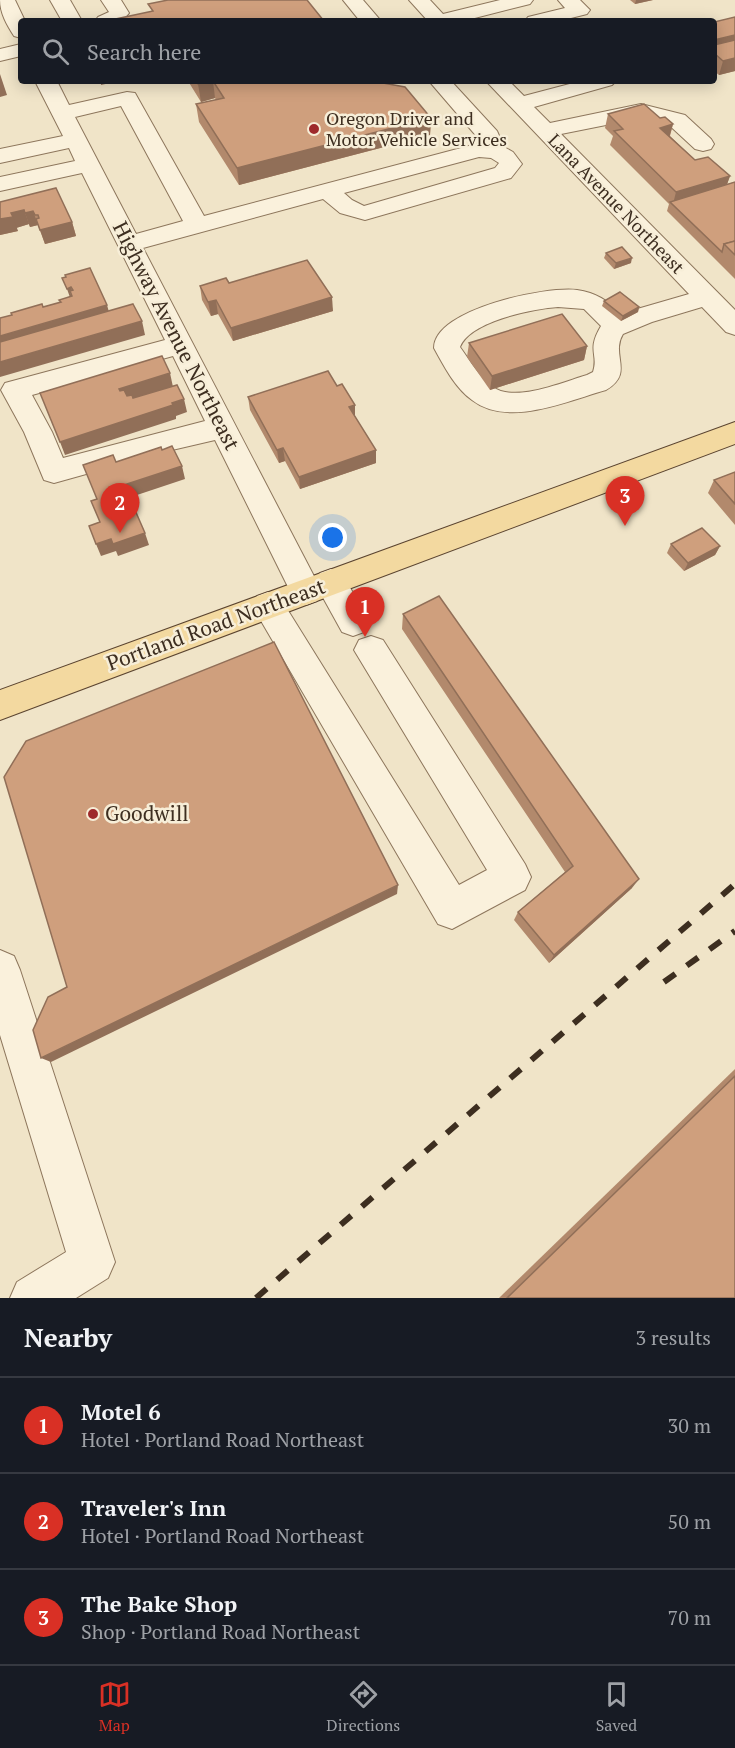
<!DOCTYPE html>
<meta charset="utf-8">
<style>
:root{--surface:#171b24;--page:#242831;--text:#f1f3f6;--muted:#9ea1a6;--line:#363941;--accent:#d93025}
body{margin:0;font-family:"PT Serif",serif;background:var(--page);color:var(--text)}
.you{position:absolute;left:333px;top:538px;width:21px;height:21px;margin:-15px;border:4px solid #fff;border-radius:50%;background:#1a73e8;box-shadow:0 0 0 9px #1a73e833}
.badge{display:grid;place-items:center;width:39px;height:39px;border-radius:50%;background:var(--accent);color:#fff;font-size:20px;font-weight:700}
.pin{position:absolute;translate:-50% -50px;filter:drop-shadow(0 2px 3px #0008)}
.pin::after{content:'';position:absolute;top:32px;width:21px;height:18px;background:inherit;clip-path:polygon(0 0,100% 0,50% 100%)}
.list{margin:0;padding:0;list-style:none}
h2{display:flex;justify-content:space-between;align-items:center;height:78px;margin:0;padding:0 24px;font-size:26px}
h2 small{font-size:20px;font-weight:400;color:var(--muted)}
.list li{display:grid;grid-template-columns:39px 1fr auto;gap:18px;align-items:center;box-sizing:border-box;height:96px;padding:0 24px;border-top:2px solid var(--line)}
.list b{display:block;font-size:22px;white-space:nowrap}
.list p{margin:0;font-size:20px;white-space:nowrap;color:var(--muted)}
.list em{font-size:20px;font-style:normal;color:var(--muted)}
.icon{flex:none;width:33px;height:33px;fill:none;stroke:currentColor;stroke-width:2;stroke-linecap:round;stroke-linejoin:round}
.map{position:relative;flex:none;width:735px;height:1298px;overflow:hidden}
.search{position:absolute;background:var(--surface);box-shadow:0 3px 15px #0003;left:18px;right:18px;top:18px;height:66px;display:flex;align-items:center;gap:15px;box-sizing:border-box;padding:0 21px;border-radius:6px;color:var(--muted);font-size:22px}
.sheet{height:366px;background:var(--surface)}
nav{display:flex;justify-content:space-around;align-items:center;box-sizing:border-box;height:84px;border-top:2px solid var(--line);background:var(--surface);font-size:16px;color:var(--muted)}
nav a{display:grid;justify-items:center;gap:3px}
nav .on{color:var(--accent)}
.map>svg:first-child{display:block}
</style>
<div class="map">
<svg width="735" height="1298" viewBox="0 0 735 1298">
<rect width="100%" height="100%" fill="#f0e4c8"/>
<g fill="none" stroke-linecap="round" stroke-linejoin="round">
<g stroke="#8d765c" stroke-width="2">
<g id="minor">
<path d="M 0,0 L 15,0 L 25,21 L 21,21 L 21,38 L 14,36 C 7,25 0,13 0,0 Z"/>
<path d="M 50,0 L 70,0 L 82,21 L 62,21 Z"/>
<path d="M 101,0 L 121,0 L 129,13 L 122,21 L 95,21 L 98,17 L 109,12 Z"/>
<path d="M 343,0 L 363,0 L 381,21 L 360,21 Z"/>
<path d="M 409,0 L 430,0 L 443,14 L 500,0 L 533,0 L 530,4 L 463,21 L 428,21 Z"/>
<path d="M 558,0 L 580,0 L 590,10 L 587,14 L 559,21 L 525,21 L 528,17 L 565,8 Z"/>
<path d="M 21,44 L 21,56 L 0,61 L 0,49 Z"/>
<path d="M 35,81 L 57,81 L 69,105 L 127,92 L 135,93 L 204,216 L 480,143 L 478,138 L 429,81 L 451,81 L 497,131 L 504,147 L 513,152 L 522,164 L 511,178 L 365,220 L 340,213 L 323,199 L 143,248 L 316,580 L 320,573 L 331,569 L 342,573 L 369,622 L 364,632 L 353,636 L 342,632 L 321,594 L 317,601 L 306,605 L 295,601 L 215,440 L 172,450 L 54,483 L 44,480 L 24,432 L 1,390 L 5,383 L 165,340 L 82,173 L 0,191 L 0,177 L 75,161 L 69,148 L 0,163 L 0,149 L 63,136 ZM 121,106 L 183,221 L 136,234 L 75,117 ZM 479,157 L 491,158 L 499,163 L 495,168 L 364,206 L 352,200 L 344,193 ZM 173,356 L 205,421 L 63,458 L 52,432 L 32,395 Z"/>
<path d="M 486,81 L 509,81 L 524,96 L 581,81 L 616,81 L 612,85 L 534,107 L 550,123 L 641,104 L 685,115 L 711,139 L 714,144 L 711,149 L 703,151 L 695,149 L 669,125 L 641,118 L 561,134 L 735,310 L 735,335 L 726,332 L 702,307 L 652,322 L 623,334 C 610,355 635,373 606,390 C 567,401 508,428 472,400 C 455,388 444,366 434,348 C 434,309 546,286 577,290 C 596,293 608,300 620,314 L 689,294 ZM 558,307 L 584,309 L 601,326 C 586,351 599,354 593,372 L 587,375 C 563,382 515,403 493,387 C 479,377 470,361 460,347 C 470,321 533,309 558,307 Z"/>
<path d="M 268,592 L 279,596 L 459,885 L 487,870 L 354,650 L 359,640 L 371,636 L 383,640 L 525,864 L 531,877 L 525,890 L 452,929 L 438,924 L 257,614 L 252,605 L 257,596 Z"/>
<path d="M 0,950 L 14,956 L 20,970 L 115,1262 L 108,1278 L 76,1298 L 10,1298 L 17,1282 L 66,1252 L 0,1035 Z"/>
</g>
</g>
<g stroke="#5b4430" stroke-width="2">
<path id="major" d="M 735,422 L 735,444 L 0,720 L 0,690 Z"/>
</g>
<use href="#minor" fill="#faf1dc" fill-rule="evenodd"/>
<use href="#major" fill="#f3d9a0" fill-rule="evenodd"/>
<g stroke="#3d2e20" stroke-width="6" stroke-dasharray="14 14" stroke-linecap="butt">
<path d="M 664,982 L 735,931"/>
<path d="M 256,1298 L 735,884"/>
</g>
</g>
<g fill="#b2896c">
<path d="M 630,0 L 653,0 L 635,4 Z"/>
<path d="M 714,22 L 735,71 L 719,75 L 714,71 Z"/>
<path d="M 188,81 L 372,81 L 431,118 L 430,135 L 239,185 L 199,122 L 196,104 L 216,100 L 215,98 L 201,102 Z"/>
<path d="M 608,114 L 660,118 L 673,124 L 670,136 L 695,160 L 730,176 L 727,184 L 735,182 L 735,279 L 667,211 L 669,204 L 610,145 L 613,136 L 605,128 Z"/>
<path d="M 0,202 L 72,222 L 76,236 L 45,244 L 38,225 L 30,227 L 29,224 L 16,228 L 18,231 L 0,235 Z"/>
<path d="M 606,253 L 631,263 L 614,269 L 604,258 Z"/>
<path d="M 229,283 L 333,311 L 233,341 L 218,314 L 211,316 L 202,300 L 200,286 Z"/>
<path d="M 604,301 L 639,307 L 638,312 L 621,321 L 602,306 Z"/>
<path d="M 469,343 L 587,346 L 584,360 L 490,390 L 467,357 Z"/>
<path d="M 248,397 L 355,416 L 376,463 L 300,489 L 285,461 L 279,463 L 250,410 Z"/>
<path d="M 735,472 L 735,525 L 708,493 L 714,480 Z"/>
<path d="M 671,544 L 720,546 L 715,555 L 684,571 L 667,553 Z"/>
<path d="M 403,614 L 632,888 L 549,963 L 514,920 L 518,912 L 565,872 L 402,629 Z"/>
<path d="M 735,1069 L 735,1298 L 499,1298 Z"/>
</g>
<g fill="#916f58">
<path d="M 636,0 L 653,0 L 635,4 Z"/>
<path d="M 735,35 L 735,44 L 714,49 L 714,40 Z"/>
<path d="M 735,58 L 735,71 L 719,75 L 723,61 Z"/>
<path d="M 0,74 L 7,95 L 0,97 Z"/>
<path d="M 101,81 L 119,81 L 101,85 Z"/>
<path d="M 213,81 L 215,98 L 201,102 L 198,84 Z"/>
<path d="M 431,118 L 430,135 L 239,185 L 237,168 Z"/>
<path d="M 673,124 L 669,138 L 660,128 Z"/>
<path d="M 730,176 L 725,190 L 673,204 L 676,192 Z"/>
<path d="M 24,210 L 29,224 L 16,228 L 11,213 Z"/>
<path d="M 33,211 L 38,225 L 30,227 L 25,213 Z"/>
<path d="M 13,217 L 18,231 L 0,235 L 0,219 Z"/>
<path d="M 72,222 L 76,236 L 45,244 L 40,230 Z"/>
<path d="M 632,258 L 631,263 L 614,269 L 616,263 Z"/>
<path d="M 71,287 L 76,301 L 70,291 L 73,302 L 72,303 L 67,289 Z"/>
<path d="M 332,297 L 333,311 L 233,341 L 231,328 Z"/>
<path d="M 216,300 L 218,314 L 211,316 L 208,302 Z"/>
<path d="M 107,305 L 111,319 L 0,351 L 0,336 Z"/>
<path d="M 639,307 L 638,312 L 621,321 L 623,316 Z"/>
<path d="M 142,321 L 145,335 L 0,377 L 0,362 Z"/>
<path d="M 587,346 L 584,360 L 490,390 L 492,376 Z"/>
<path d="M 170,373 L 173,387 L 123,402 L 119,389 Z"/>
<path d="M 184,399 L 187,412 L 176,416 L 176,419 L 65,455 L 60,442 Z"/>
<path d="M 355,405 L 355,419 L 349,407 Z"/>
<path d="M 283,448 L 285,461 L 279,463 L 277,450 Z"/>
<path d="M 376,450 L 376,463 L 300,489 L 299,477 Z"/>
<path d="M 182,466 L 185,479 L 128,498 L 124,485 Z"/>
<path d="M 145,533 L 149,545 L 118,556 L 116,551 L 101,556 L 96,544 L 111,539 Z"/>
<path d="M 720,546 L 715,555 L 684,571 L 688,563 Z"/>
<path d="M 639,879 L 632,888 L 549,963 L 554,955 Z"/>
<path d="M 398,885 L 397,894 L 51,1062 L 41,1058 Z"/>
</g>
<g fill="#cf9f7d" stroke="#916f58" stroke-width="1.5">
<path d="M 168,0 L 307,0 L 324,21 L 106,21 L 153,11 L 148,4 Z"/>
<path d="M 735,17 L 735,35 L 714,40 L 714,22 Z"/>
<path d="M 735,40 L 735,58 L 723,61 L 714,53 L 714,45 Z"/>
<path d="M 196,81 L 211,81 L 198,84 Z"/>
<path d="M 213,81 L 372,81 L 405,87 L 431,118 L 237,168 L 196,104 L 224,98 Z"/>
<path d="M 644,104 L 660,118 L 665,117 L 673,124 L 660,128 L 695,160 L 708,157 L 730,176 L 676,192 L 614,131 L 623,129 L 608,114 Z"/>
<path d="M 735,182 L 735,241 L 724,244 L 722,252 L 670,202 Z"/>
<path d="M 56,188 L 72,222 L 40,230 L 36,219 L 39,218 L 38,215 L 35,215 L 33,211 L 25,213 L 24,210 L 11,213 L 13,217 L 0,219 L 0,202 Z"/>
<path d="M 735,241 L 735,255 L 724,244 Z"/>
<path d="M 622,247 L 632,258 L 616,263 L 606,253 Z"/>
<path d="M 307,260 L 332,297 L 231,328 L 216,300 L 208,302 L 200,286 L 226,278 L 229,283 Z"/>
<path d="M 90,268 L 107,305 L 0,336 L 0,318 L 12,315 L 11,313 L 42,304 L 43,307 L 61,302 L 59,300 L 72,296 L 70,291 L 73,290 L 71,287 L 67,289 L 62,278 L 66,277 L 65,275 Z"/>
<path d="M 620,292 L 639,307 L 623,316 L 604,301 Z"/>
<path d="M 133,304 L 142,321 L 0,362 L 0,342 Z"/>
<path d="M 562,314 L 587,346 L 492,376 L 469,343 Z"/>
<path d="M 162,356 L 170,373 L 119,389 L 120,391 L 124,390 L 127,396 L 132,395 L 133,398 L 177,385 L 184,399 L 172,403 L 173,405 L 60,442 L 40,393 Z"/>
<path d="M 328,371 L 337,386 L 342,384 L 355,405 L 349,407 L 376,450 L 299,477 L 283,448 L 277,450 L 248,397 Z"/>
<path d="M 172,446 L 182,466 L 124,485 L 145,533 L 113,544 L 111,539 L 96,544 L 89,526 L 100,522 L 91,501 L 97,499 L 83,465 L 113,455 L 116,462 L 161,447 L 162,450 Z"/>
<path d="M 735,472 L 735,504 L 714,480 Z"/>
<path d="M 702,528 L 720,546 L 688,563 L 671,544 Z"/>
<path d="M 439,596 L 639,879 L 554,955 L 518,912 L 573,866 L 403,614 Z"/>
<path d="M 274,642 L 398,885 L 41,1058 L 33,1030 L 48,997 L 67,987 L 4,777 L 26,741 Z"/>
<path d="M 735,1076 L 735,1298 L 507,1298 Z"/>
</g>
<g fill="#9e2a2b" stroke="#f7eed8" stroke-width="2">
<circle cx="314" cy="129" r="6"/>
<circle cx="93" cy="814" r="6"/>
</g>
<g text-anchor="middle" stroke-width="5" stroke-linejoin="round" paint-order="stroke">
<g font-size="18" fill="#3d2e20" stroke="#f7eed8" text-anchor="start">
<text x="326" y="125">Oregon Driver and<tspan x="326" dy="21">Motor Vehicle Services</tspan></text>
</g>
<g font-size="18" fill="#3d2e20" stroke="#f7eed8">
<text transform="translate(616 204) rotate(46)" y="6">Lana Avenue Northeast</text>
</g>
<g font-size="21" fill="#3d2e20" stroke="#f7eed8">
<text transform="translate(176 336) rotate(63)" y="7">Highway Avenue Northeast</text>
<text transform="translate(216 625) rotate(-20)" y="7">Portland Road Northeast</text>
</g>
<g font-size="21" fill="#3d2e20" stroke="#f7eed8" text-anchor="start">
<text x="105" y="821">Goodwill</text>
</g>
</g>
</svg>
<div class="you"></div>
<div class="pin badge" style="left:365px;top:637px">1</div>
<div class="pin badge" style="left:120px;top:533px">2</div>
<div class="pin badge" style="left:625px;top:526px">3</div>
<div class="search"><svg class="icon" aria-label="search" viewBox="0 0 24 24"><circle cx="10" cy="10" r="6"/><path d="M15 15l6 6"/></svg>Search here</div>
</div>
<section class="sheet">
<h2>Nearby<small>3 results</small></h2>
<ul class="list">
<li><span class="badge">1</span><div><b>Motel 6</b><p>Hotel · Portland Road Northeast</p></div><em>30 m</em></li>
<li><span class="badge">2</span><div><b>Traveler's Inn</b><p>Hotel · Portland Road Northeast</p></div><em>50 m</em></li>
<li><span class="badge">3</span><div><b>The Bake Shop</b><p>Shop · Portland Road Northeast</p></div><em>70 m</em></li>
</ul>
</section>
<nav>
<a class="on"><svg class="icon" aria-label="map" viewBox="0 0 24 24"><path d="M3 6l6-2 6 2 6-2v14l-6 2-6-2-6 2zM9 4v14M15 6v14"/></svg>Map</a>
<a><svg class="icon" aria-label="directions" viewBox="0 0 24 24"><path d="M12 3l9 9-9 9-9-9zM9 14v-3h6M13 9l2 2-2 2"/></svg>Directions</a>
<a><svg class="icon" aria-label="saved" viewBox="0 0 24 24"><path d="M7 4h10v16l-5-4-5 4z"/></svg>Saved</a>
</nav>
